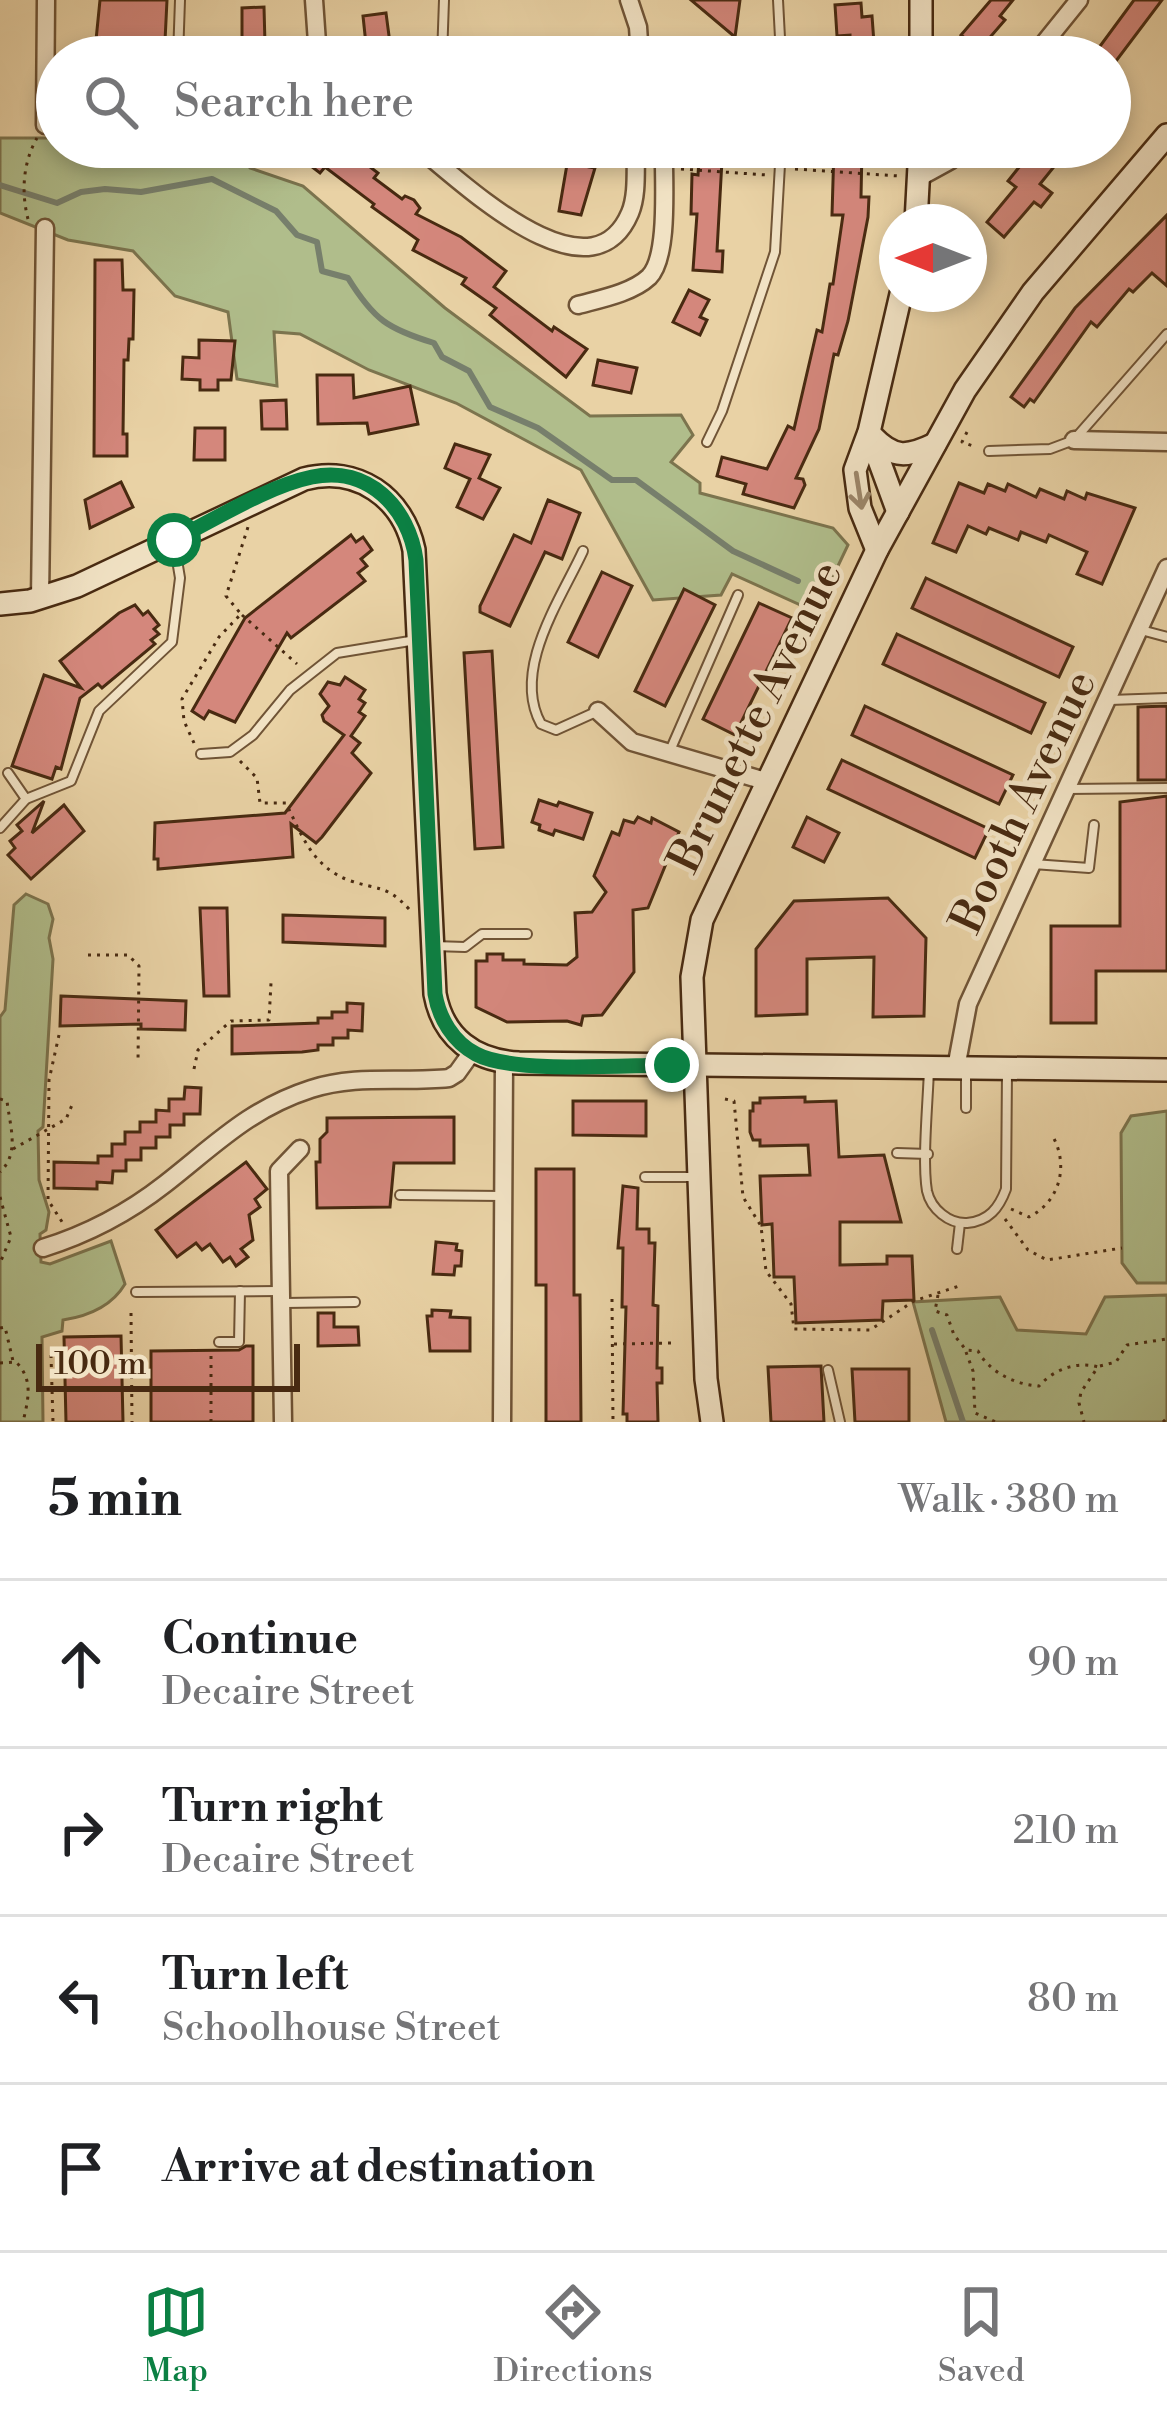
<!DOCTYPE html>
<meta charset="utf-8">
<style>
:root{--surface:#fff;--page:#f6f6f6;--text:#202124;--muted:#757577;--line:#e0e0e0;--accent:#0b8043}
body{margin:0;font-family:"Libre Bodoni",serif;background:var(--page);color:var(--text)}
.compass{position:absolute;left:879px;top:204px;width:108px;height:108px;border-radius:50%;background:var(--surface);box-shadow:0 6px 18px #0003;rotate:270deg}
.scale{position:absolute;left:36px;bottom:30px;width:264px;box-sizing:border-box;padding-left:12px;border:6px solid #482a11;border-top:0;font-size:33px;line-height:42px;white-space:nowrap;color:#482a11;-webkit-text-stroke:9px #f1e2c4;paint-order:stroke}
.stop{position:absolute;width:36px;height:36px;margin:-27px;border:9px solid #0b8043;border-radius:50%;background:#fff}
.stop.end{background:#0b8043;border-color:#fff;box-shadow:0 3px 12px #0008}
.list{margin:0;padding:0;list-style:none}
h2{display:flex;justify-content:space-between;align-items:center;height:156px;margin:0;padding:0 48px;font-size:51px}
h2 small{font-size:39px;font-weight:400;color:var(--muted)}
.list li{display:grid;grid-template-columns:78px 1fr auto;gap:36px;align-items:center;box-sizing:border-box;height:168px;padding:0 48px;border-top:3px solid var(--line)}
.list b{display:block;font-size:45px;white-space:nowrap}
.list p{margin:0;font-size:39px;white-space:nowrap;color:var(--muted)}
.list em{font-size:39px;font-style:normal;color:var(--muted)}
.icon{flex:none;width:66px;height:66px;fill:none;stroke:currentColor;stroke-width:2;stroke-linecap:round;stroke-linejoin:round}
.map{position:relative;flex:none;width:1167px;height:1422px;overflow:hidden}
.search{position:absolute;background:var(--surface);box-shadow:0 6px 18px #0003;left:36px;right:36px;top:36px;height:132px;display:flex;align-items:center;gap:30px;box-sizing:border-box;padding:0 42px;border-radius:66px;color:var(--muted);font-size:45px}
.sheet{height:828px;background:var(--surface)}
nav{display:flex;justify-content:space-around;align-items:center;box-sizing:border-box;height:168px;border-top:3px solid var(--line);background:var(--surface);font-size:33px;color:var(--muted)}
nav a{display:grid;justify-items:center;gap:6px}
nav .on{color:var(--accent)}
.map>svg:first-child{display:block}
</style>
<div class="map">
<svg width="1167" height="1422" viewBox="0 0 1167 1422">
<rect width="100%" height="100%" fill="#e9d2a5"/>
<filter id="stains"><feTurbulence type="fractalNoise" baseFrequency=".00167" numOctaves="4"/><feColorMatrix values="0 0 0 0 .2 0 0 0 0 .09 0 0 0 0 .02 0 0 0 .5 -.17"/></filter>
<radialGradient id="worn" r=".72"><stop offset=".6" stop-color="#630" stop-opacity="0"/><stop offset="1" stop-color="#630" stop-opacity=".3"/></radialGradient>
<g fill="#b0bd8b" stroke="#7c744e" stroke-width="3">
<path d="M 0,138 L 57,138 L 57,147 L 236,147 L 250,168 L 303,186 L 445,308 L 590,416 L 681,415 L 693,435 L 671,462 L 700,483 L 700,493 L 833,528 L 848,545 L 816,612 L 732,574 L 721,595 L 653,600 L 581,470 L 456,403 L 369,370 L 300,334 L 274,332 L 277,386 L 237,379 L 228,312 L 175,296 L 133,251 L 68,240 L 0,213 Z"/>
<path d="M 26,894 L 48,904 L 53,919 L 49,938 L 53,959 L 43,1127 L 38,1131 L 39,1180 L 49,1212 L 46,1230 L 40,1234 L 41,1262 L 50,1264 L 111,1241 L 125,1284 C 112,1306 89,1316 63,1320 L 62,1331 L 42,1337 L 43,1422 L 0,1422 L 0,1017 L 5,1010 L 14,905 Z"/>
<path d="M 1167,1111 L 1167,1283 L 1137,1283 L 1122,1263 L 1121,1133 L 1131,1116 Z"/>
<path d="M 1167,1295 L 1167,1422 L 946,1422 L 913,1302 L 1000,1297 L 1017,1330 L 1086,1334 L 1105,1297 Z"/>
</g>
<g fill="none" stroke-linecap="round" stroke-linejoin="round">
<g stroke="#777f6c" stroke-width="6">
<path d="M 0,185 L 57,203 L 81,192 L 105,189 L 141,192 L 212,179 L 276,211 L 297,235 L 317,242 L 322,271 L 348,278 C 374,320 388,329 434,343 L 442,357 L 469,371 L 490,407 L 538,428 L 612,480 L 636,480 L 733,551 L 798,581"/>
<path d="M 932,1330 L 963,1422"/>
</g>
</g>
<g fill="#d4877c" stroke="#482a11" stroke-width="3">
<path d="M 100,0 L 167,0 L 165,41 L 96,40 Z"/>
<path d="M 691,0 L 740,0 L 735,37 Z"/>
<path d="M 991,0 L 1013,0 L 1000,16 L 1005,20 L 979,50 L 961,35 Z"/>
<path d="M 1134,0 L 1162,0 L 1110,69 L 1110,57 L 1092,57 Z"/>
<path d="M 861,3 L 862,17 L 872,16 L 875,57 L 850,57 L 850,35 L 837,36 L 835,5 Z"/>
<path d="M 264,7 L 265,44 L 242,45 L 242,8 Z"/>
<path d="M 386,13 L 391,51 L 367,54 L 363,16 Z"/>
<path d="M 286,147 L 344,147 L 378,173 L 374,178 L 402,199 L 405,196 L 414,200 L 420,208 L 416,214 L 461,237 L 506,271 L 494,287 L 552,331 L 554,327 L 587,349 L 566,377 L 490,315 L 496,308 L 462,284 L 466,278 L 413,250 L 418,240 L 372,207 L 374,204 L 325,167 L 320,173 Z"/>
<path d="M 570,147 L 590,147 L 589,167 L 595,168 L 581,215 L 559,211 Z"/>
<path d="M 689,147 L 735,147 L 734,161 L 722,160 L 717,251 L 723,251 L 722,272 L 693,270 L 697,214 L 691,214 L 692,174 L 698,175 L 699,159 L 689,159 Z"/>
<path d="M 834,147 L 862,147 L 861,197 L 869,197 L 868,217 L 848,321 L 838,355 L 834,354 L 819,429 L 796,478 L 803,479 L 805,485 L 794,508 L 743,494 L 746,484 L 717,476 L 722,457 L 767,469 L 788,426 L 794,429 L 817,330 L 822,332 L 830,284 L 833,284 L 843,215 L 832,215 Z"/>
<path d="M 1032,151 L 1053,168 L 1040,184 L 1052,193 L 1041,207 L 1034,202 L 1004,237 L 987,222 L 1016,187 L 1008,181 Z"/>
<path d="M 1167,215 L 1167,286 L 1152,273 L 1133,292 L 1129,289 L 1097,327 L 1091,322 L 1034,402 L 1030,399 L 1024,407 L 1011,397 L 1075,308 Z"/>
<path d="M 95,260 L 122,260 L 123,290 L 134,290 L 133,339 L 129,339 L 128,360 L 124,360 L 123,434 L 127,434 L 127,456 L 94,456 Z"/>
<path d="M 689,290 L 709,300 L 700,317 L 707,320 L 700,335 L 673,322 Z"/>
<path d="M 199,340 L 235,341 L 231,380 L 218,380 L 218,390 L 200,390 L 200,380 L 182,379 L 183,357 L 199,358 Z"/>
<path d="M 598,360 L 637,368 L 631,393 L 593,385 Z"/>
<path d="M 317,375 L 353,375 L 354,398 L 410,386 L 418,424 L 369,434 L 367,423 L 318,424 Z"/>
<path d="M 286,400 L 287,429 L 262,429 L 261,401 Z"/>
<path d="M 195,428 L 225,428 L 225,460 L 194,460 Z"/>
<path d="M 455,444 L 490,455 L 479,478 L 500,488 L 483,519 L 457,507 L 470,479 L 445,468 Z"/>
<path d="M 121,482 L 133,507 L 90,528 L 85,500 Z"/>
<path d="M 959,483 L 984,493 L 988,484 L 1005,491 L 1008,484 L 1036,497 L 1040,489 L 1064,499 L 1067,491 L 1085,499 L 1087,493 L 1135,508 L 1102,584 L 1077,574 L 1087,552 L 1049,535 L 1046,542 L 1021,532 L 1018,540 L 989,528 L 986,534 L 968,526 L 956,552 L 933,543 Z"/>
<path d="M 548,500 L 580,513 L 562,559 L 545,552 L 510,626 L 480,612 L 480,606 L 514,535 L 531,543 Z"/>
<path d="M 351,535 L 356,542 L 363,537 L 372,550 L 361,559 L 367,566 L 358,573 L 365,581 L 291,638 L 287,633 L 235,722 L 209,711 L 204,719 L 192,711 L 245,618 Z"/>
<path d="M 602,572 L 632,586 L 598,657 L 568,642 Z"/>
<path d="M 926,578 L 1073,647 L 1059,677 L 912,608 Z"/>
<path d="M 684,589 L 715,605 L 665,706 L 635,691 Z"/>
<path d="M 759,603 L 792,618 L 735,735 L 703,719 Z"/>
<path d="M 135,605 L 143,615 L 148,611 L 159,625 L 154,629 L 159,634 L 151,640 L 155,644 L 102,688 L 98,684 L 80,698 L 61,769 L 56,767 L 52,779 L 12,766 L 44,675 L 81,688 L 60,661 L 119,613 Z"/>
<path d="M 897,634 L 1045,703 L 1031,733 L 883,664 Z"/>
<path d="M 492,651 L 503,847 L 475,849 L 464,653 Z"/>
<path d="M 345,677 L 365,690 L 359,699 L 365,703 L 359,712 L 365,716 L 351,736 L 360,743 L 352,753 L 371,773 L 322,837 L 316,843 L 291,824 L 293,857 L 158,869 L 158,859 L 154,859 L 155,823 L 285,813 L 344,735 L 324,721 L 322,715 L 329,706 L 320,694 L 328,682 L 340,685 Z"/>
<path d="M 865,706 L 1013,775 L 999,804 L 852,735 Z"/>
<path d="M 1167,706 L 1167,780 L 1138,780 L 1138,707 Z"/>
<path d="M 842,760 L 989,829 L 975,858 L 828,789 Z"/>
<path d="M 1167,796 L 1167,971 L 1096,971 L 1096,1023 L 1051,1023 L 1051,926 L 1120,926 L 1120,802 Z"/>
<path d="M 539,800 L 557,806 L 559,802 L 592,813 L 583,839 L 555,830 L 553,835 L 539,830 L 540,825 L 532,822 Z"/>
<path d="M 44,801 L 32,833 L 64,805 L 84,831 L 31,879 L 8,855 L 15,848 L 10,841 L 22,831 L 17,825 Z"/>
<path d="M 638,817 L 651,823 L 652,818 L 679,832 L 648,908 L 633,910 L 634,972 L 602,1015 L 583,1016 L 581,1025 L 567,1021 L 507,1022 L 476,1007 L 476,961 L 487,961 L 487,954 L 503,954 L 503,960 L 524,960 L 524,964 L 567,965 L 577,957 L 575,913 L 592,912 L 606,892 L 594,876 L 612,832 L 619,835 L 624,820 L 634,823 Z"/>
<path d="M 807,817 L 839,833 L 824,862 L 793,847 Z"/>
<path d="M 888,898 L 926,938 L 924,1016 L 873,1017 L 874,957 L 807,959 L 807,1014 L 756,1016 L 756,949 L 794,901 Z"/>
<path d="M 200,908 L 227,908 L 229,996 L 204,996 Z"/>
<path d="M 283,915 L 385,918 L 385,946 L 283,942 Z"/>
<path d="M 61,996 L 186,1001 L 185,1030 L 141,1029 L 141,1024 L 60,1026 Z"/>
<path d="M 347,1003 L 363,1004 L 362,1031 L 348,1030 L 348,1038 L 333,1038 L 333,1045 L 318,1045 L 318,1050 L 302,1052 L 232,1054 L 232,1026 L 318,1023 L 318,1018 L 332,1018 L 332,1012 L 347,1012 Z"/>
<path d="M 185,1087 L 201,1088 L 200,1114 L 184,1114 L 184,1125 L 170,1125 L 170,1137 L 156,1137 L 156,1148 L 141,1148 L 141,1160 L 126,1160 L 126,1171 L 113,1171 L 112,1183 L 97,1182 L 97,1189 L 54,1188 L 54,1162 L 98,1163 L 98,1156 L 112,1156 L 112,1144 L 125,1144 L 125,1132 L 140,1132 L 140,1122 L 156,1122 L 156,1110 L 169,1111 L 169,1099 L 184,1099 Z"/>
<path d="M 805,1097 L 805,1102 L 836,1101 L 839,1157 L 884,1155 L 901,1222 L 840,1222 L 840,1265 L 887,1264 L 887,1256 L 912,1256 L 914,1300 L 883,1301 L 882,1320 L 796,1323 L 794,1277 L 774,1277 L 772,1224 L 762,1225 L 760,1176 L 810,1175 L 808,1145 L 760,1146 L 760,1140 L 753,1140 L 750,1132 L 750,1111 L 753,1111 L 753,1103 L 760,1103 L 760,1098 Z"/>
<path d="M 573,1101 L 646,1101 L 646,1136 L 573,1135 Z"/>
<path d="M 454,1117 L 454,1163 L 394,1163 L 390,1207 L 317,1208 L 316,1162 L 320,1162 L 320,1139 L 327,1132 L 327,1118 Z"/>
<path d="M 246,1162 L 267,1189 L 255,1199 L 260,1207 L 249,1215 L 253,1240 L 241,1249 L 248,1257 L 236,1266 L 230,1257 L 223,1262 L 210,1244 L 202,1250 L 196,1243 L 177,1257 L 156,1230 Z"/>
<path d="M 536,1169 L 574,1169 L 574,1295 L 580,1295 L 581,1422 L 546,1422 L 546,1285 L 536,1285 Z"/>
<path d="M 623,1186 L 638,1188 L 637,1229 L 649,1229 L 649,1243 L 655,1243 L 653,1305 L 658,1306 L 657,1368 L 662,1368 L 662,1383 L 657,1383 L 658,1422 L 627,1422 L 627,1414 L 623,1414 L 626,1307 L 622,1307 L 623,1248 L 618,1248 Z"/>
<path d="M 436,1242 L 457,1244 L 456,1250 L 462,1251 L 461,1266 L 455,1266 L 454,1275 L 433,1274 Z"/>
<path d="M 432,1310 L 451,1311 L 450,1317 L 470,1318 L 470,1351 L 430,1351 L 427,1316 L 432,1316 Z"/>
<path d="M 318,1313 L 334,1313 L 334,1327 L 358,1327 L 359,1345 L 318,1346 Z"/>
<path d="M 121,1336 L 123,1422 L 66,1422 L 64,1337 Z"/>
<path d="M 246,1346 L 253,1346 L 253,1422 L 151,1422 L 151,1351 L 239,1350 Z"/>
<path d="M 821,1366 L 824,1422 L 771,1422 L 768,1367 Z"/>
<path d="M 852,1369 L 909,1369 L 909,1422 L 855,1422 Z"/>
</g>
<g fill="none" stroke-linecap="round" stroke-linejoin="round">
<g stroke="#705436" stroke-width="12">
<g id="lane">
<path d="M 778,0 L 781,57"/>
<path d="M 178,57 L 180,0"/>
<path d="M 442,57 L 444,0"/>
<path d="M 707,442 L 722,411 L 775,252 L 781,147"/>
<path d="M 989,451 L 1050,449 L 1074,440 L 1167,334"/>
<path d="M 583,551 C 561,599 511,670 541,724 L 556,730 L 598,711"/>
<path d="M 1141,630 L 1167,637"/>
<path d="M 1110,700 L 1167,698"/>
<path d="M 669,753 L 738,595"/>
<path d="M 201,754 L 230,752 L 253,735 L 290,690 L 337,653 L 416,640"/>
<path d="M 8,773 L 26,799"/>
<path d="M 1067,789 L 1167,788"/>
<path d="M 0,828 L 26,799 L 71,781 L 99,711 L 172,642 L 180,578 L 174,542"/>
<path d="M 1033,864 L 1089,868 L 1094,825"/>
<path d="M 434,946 L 465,947 L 482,934 L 527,934"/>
<path d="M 929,1069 C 928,1101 922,1162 927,1191 C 931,1209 949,1224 967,1223 C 989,1221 999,1208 1006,1189 L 1007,1072"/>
<path d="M 966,1069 L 966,1108"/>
<path d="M 897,1153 L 928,1154"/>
<path d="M 645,1177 L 698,1177"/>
<path d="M 400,1195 L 502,1196"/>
<path d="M 957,1249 L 960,1223"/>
<path d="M 136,1292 L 279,1291"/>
<path d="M 285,1303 L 355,1302"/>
<path d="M 219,1342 L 239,1342 L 240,1291"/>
<path d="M 828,1370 L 840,1422"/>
</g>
</g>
<g stroke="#705436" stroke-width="21">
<g id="street">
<path d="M 314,0 L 318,57"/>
<path d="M 629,0 L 638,27 L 640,57"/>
<path d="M 1033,57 L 1079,0"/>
<path d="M 45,125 L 46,0"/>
<path d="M 418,147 C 460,180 590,307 630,213 C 638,194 635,168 636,147"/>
<path d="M 920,177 L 951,160 L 962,147"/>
<path d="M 578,305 C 600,299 632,293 649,277 C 670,256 663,177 664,147"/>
<path d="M 1074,440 L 1167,442"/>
<path d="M 40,599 L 45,228"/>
<path d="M 598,711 L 632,742 L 765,781"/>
<path d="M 956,1068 L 968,1004 L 1167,568"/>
<path d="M 43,1248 C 88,1234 128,1213 165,1184 C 215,1145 249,1109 311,1089 C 357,1074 403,1083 449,1078 L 457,1073 L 472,1052"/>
<path d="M 283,1422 L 279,1171 L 300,1149"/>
<path d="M 502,1422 L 504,1062"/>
</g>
</g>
<g stroke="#482a11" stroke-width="26">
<g id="secondary">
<path d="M 921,0 L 921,57"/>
<path d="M 916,222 L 920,147"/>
<path d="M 869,433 L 898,512"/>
<path d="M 873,437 C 894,459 908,457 935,444"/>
<path d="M 877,550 L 860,508 L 855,470 L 869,432 L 901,294"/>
<path d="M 0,604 L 30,601 L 77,586 L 304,479 C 357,465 403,497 414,550 L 435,994 C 443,1038 475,1061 519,1063 L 1167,1070"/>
<path d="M 712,1422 L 706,1379 L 692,977 L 702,920 L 877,550 L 965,390 L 1033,292 L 1167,135"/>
</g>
</g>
<g stroke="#482a11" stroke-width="3" stroke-dasharray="3 6" stroke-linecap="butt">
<path d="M 681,169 L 767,175"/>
<path d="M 795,169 L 899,176"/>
<path d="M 28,219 C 21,192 23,162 37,138"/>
<path d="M 967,432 L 962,442 L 976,447"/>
<path d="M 242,615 L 297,664"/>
<path d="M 194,743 L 184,721 L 182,699 L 219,637 L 241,614 L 226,596 L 248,527"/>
<path d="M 240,761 L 257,778 L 260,803 L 286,803 C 302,836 313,868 351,881 C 378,890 387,885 409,909"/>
<path d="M 88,955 L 128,955 L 139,966 L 138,1062"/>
<path d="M 59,1035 L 49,1080 L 48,1200 L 64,1225"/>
<path d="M 194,1069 L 198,1050 L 231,1021 L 269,1020 L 271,983"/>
<path d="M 0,1099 L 7,1101 C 10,1127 20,1153 0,1172"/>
<path d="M 725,1099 L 734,1101 L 743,1197 L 761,1226 L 766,1271 L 791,1304 L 794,1329 L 870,1330 L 914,1301 L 959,1286"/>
<path d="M 13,1149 L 66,1119 L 72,1105"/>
<path d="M 0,1197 L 11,1237 L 0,1263"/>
<path d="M 1011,1209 L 1029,1217 C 1061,1201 1069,1164 1052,1135"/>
<path d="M 1005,1219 L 1028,1250 L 1047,1260 L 1122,1248"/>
<path d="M 938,1295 L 935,1311 L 947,1315 L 954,1335 L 966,1350 L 978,1351 C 989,1372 1016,1385 1039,1386 C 1054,1369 1077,1361 1098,1367 L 1081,1392 L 1079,1403 L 1084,1422"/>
<path d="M 612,1299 L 613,1422"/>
<path d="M 131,1313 L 132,1422"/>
<path d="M 0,1328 L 5,1327 L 13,1361"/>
<path d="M 614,1344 L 671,1343"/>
<path d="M 966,1352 L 973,1371 L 975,1413 L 996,1422"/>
<path d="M 51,1355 L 53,1422"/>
<path d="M 0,1363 L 16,1362 C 34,1380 28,1400 23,1422"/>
<path d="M 1100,1366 L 1116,1362 L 1127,1345 L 1167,1339"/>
<path d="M 211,1422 L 211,1352"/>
<path d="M 1163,1422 L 1167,1418"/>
</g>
<use href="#lane" stroke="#f1e2c4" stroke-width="8"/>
<use href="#street" stroke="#f1e2c4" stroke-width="16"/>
<use href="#secondary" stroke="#f1e2c4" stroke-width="21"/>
</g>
<defs><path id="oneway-shaft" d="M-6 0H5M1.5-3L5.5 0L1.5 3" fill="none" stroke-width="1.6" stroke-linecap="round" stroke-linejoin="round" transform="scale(3)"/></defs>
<use stroke="#9c866a" href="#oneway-shaft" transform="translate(859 491) rotate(81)"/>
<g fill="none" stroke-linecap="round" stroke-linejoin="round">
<path stroke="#0b8043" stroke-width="15" d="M 174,540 C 214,520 268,486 312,477 C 368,465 409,508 416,560 L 435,994 C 439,1018 453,1042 476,1054 C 513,1074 626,1065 672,1065"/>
</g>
<g text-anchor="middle" stroke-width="9" stroke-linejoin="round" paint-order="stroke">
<g font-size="45" fill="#482a11" stroke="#f1e2c4">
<text transform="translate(754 716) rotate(-64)" y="16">Brunette Avenue</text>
<text transform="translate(1022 801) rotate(-65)" y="16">Booth Avenue</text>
</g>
</g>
<rect width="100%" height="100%" filter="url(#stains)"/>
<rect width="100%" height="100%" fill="url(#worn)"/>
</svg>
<svg class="compass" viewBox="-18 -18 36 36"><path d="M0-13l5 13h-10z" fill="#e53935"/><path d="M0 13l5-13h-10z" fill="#757577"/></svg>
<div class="scale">100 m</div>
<div class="stop" style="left:174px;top:540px"></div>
<div class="stop end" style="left:672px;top:1065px"></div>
<div class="search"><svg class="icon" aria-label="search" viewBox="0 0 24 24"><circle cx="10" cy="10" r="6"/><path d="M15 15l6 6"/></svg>Search here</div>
</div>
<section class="sheet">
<h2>5 min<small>Walk · 380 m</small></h2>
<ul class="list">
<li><svg class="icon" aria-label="ahead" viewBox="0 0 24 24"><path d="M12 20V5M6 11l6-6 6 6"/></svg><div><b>Continue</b><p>Decaire Street</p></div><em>90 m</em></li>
<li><svg class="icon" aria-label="right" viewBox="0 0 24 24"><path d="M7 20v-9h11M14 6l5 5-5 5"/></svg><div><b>Turn right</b><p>Decaire Street</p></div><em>210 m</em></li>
<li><svg class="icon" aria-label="left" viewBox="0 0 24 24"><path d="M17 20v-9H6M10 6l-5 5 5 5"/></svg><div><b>Turn left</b><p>Schoolhouse Street</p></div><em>80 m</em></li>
<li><svg class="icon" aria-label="arrive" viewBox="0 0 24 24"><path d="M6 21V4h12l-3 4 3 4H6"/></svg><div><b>Arrive at destination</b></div></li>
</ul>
</section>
<nav>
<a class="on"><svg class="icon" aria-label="map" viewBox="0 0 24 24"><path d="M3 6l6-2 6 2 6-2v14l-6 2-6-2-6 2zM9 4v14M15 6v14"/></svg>Map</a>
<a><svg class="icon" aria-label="directions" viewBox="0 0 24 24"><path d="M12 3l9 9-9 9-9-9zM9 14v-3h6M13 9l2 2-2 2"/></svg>Directions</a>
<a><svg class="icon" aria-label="saved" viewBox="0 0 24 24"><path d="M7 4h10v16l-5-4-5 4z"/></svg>Saved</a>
</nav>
